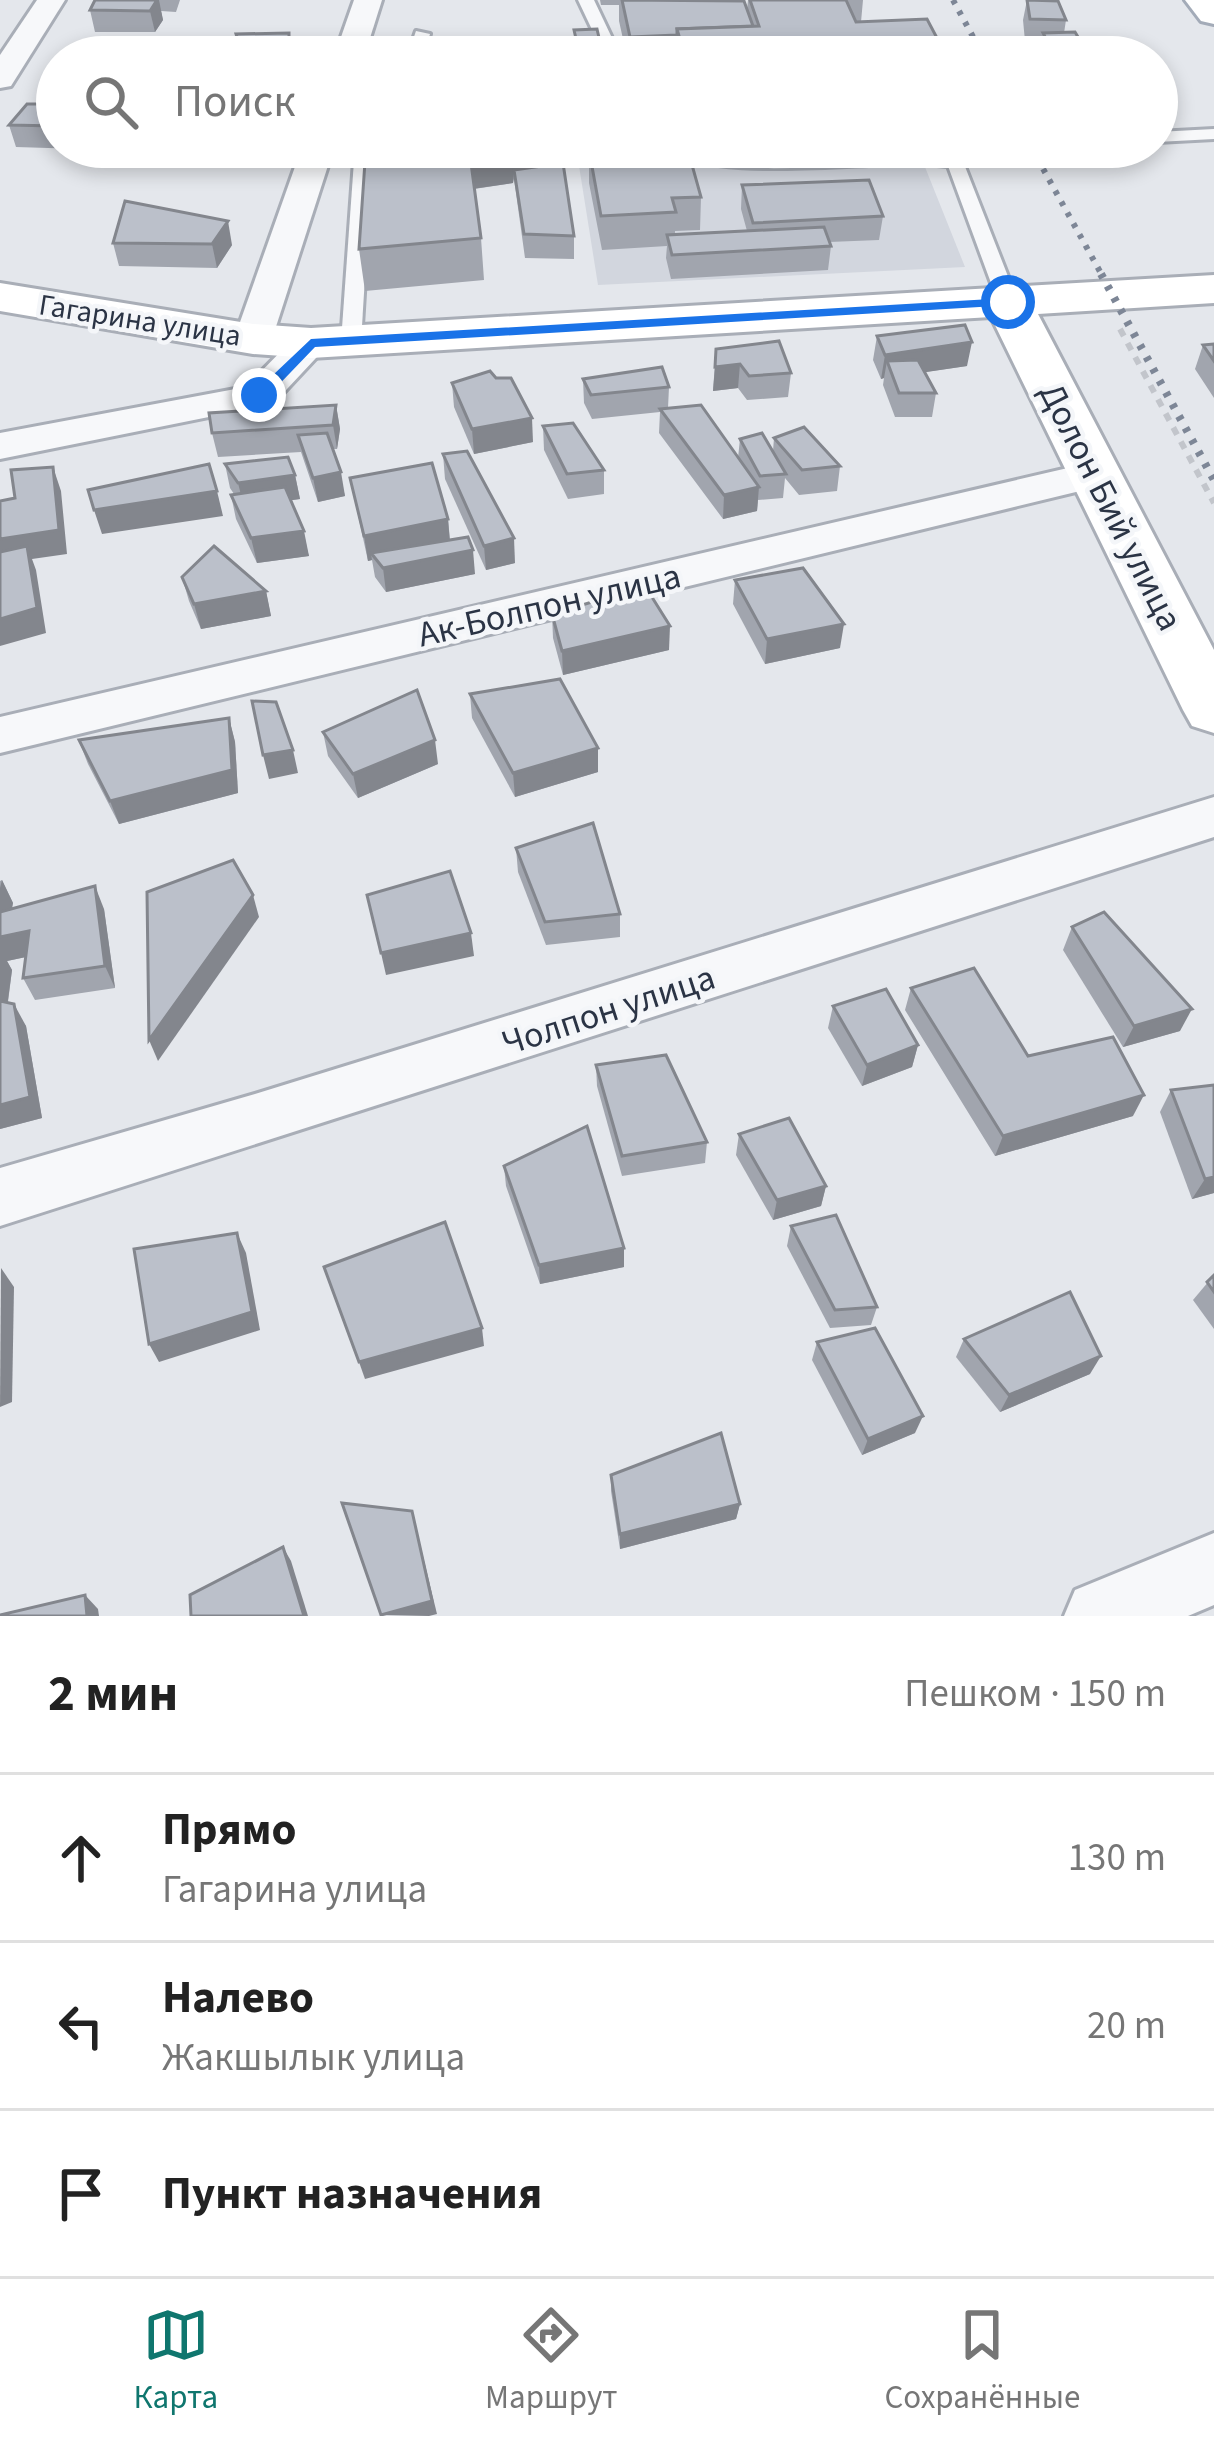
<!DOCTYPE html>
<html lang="ru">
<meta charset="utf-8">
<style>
:root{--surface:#fff;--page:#f6f6f6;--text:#222;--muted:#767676;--line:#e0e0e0;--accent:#0f766e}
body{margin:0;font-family:"Source Sans 3",sans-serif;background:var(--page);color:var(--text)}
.stop{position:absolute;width:36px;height:36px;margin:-27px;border:9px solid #1a73e8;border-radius:50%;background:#fff}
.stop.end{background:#1a73e8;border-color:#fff;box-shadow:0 3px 12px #0008}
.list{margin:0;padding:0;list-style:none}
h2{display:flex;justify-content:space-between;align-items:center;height:156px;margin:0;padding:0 48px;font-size:51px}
h2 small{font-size:39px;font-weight:400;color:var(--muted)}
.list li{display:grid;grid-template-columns:78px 1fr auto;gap:36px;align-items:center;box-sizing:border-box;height:168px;padding:0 48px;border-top:3px solid var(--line)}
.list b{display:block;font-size:45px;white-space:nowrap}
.list p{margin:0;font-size:39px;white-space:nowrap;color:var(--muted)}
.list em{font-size:39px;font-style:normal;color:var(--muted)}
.icon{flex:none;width:66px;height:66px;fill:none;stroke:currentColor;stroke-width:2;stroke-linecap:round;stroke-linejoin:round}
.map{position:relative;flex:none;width:1214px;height:1616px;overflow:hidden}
.search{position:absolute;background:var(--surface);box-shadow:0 6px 18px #0003;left:36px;right:36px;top:36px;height:132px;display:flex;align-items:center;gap:30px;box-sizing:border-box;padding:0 42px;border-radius:66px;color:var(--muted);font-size:45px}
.sheet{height:660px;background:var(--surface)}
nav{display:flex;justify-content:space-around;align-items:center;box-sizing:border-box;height:168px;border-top:3px solid var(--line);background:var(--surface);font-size:33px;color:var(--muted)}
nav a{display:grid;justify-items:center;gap:6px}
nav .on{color:var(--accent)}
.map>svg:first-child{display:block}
</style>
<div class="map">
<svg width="1214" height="1616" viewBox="0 0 1214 1616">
<rect width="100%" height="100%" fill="#e4e7ec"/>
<path fill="#d2d6de" d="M 576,147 L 917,147 L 965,267 L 598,285 Z"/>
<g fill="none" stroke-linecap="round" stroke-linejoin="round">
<g stroke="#a9aeb7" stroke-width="6">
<g id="lane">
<path d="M 578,0 L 594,0 L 621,57 L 605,57 Z"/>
<path d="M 416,31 L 430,34 L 423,57 L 407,57 Z"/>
<path d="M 1214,129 L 1214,139 L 1157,142 L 1157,132 Z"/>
<path d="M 355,147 L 373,147 L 361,342 L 351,348 L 341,342 Z"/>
<path d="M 666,147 L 764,156 L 890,152 L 952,156 L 973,150 L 976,154 L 964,164 L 1018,302 L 1008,308 L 998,302 L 948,166 C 878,156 716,187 666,147 Z"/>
</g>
</g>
<g stroke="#a9aeb7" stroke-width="6">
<g id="street">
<path d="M 37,0 L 65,0 L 11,86 L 0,88 L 0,55 Z"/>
<path d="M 354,0 L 382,0 L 364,57 L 334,57 Z"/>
<path d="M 302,147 L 334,147 L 272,339 L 266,347 L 240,347 L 234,339 Z"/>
<path d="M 311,332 L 325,335 L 330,343 L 273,404 L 0,459 L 0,433 L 246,387 L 297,335 Z"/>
<path d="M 1098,461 L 1113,465 L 1119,474 L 1113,483 L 0,753 L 0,717 Z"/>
<path d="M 1214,797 L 1214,837 L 0,1226 L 0,1168 L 255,1094 Z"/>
<path d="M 1214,1533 L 1214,1605 L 1188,1616 L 1064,1616 L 1075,1590 Z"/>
</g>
</g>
<g stroke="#a9aeb7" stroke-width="6">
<path id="secondary" d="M 1214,275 L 1214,303 L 1038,314 L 1214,650 L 1214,733 L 1192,726 L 1183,710 L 991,317 L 311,358 L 253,354 L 0,311 L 0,283 L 253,324 L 311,328 Z"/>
</g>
<g stroke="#a3abb8" stroke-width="6">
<path id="primary" d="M 1185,0 L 1214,0 L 1214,24 L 1201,21 Z"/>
</g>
<path stroke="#c2c5cb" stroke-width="6" stroke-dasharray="8 8" stroke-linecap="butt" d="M 1120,329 L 1214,503"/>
<use href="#lane" fill="#f7f8fa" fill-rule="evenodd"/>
<use href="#street" fill="#f7f8fa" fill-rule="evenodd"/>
<use href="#secondary" fill="#fff" fill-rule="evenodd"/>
<use href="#primary" fill="#fff" fill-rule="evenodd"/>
<g stroke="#7d8696" stroke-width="6" stroke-dasharray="4.5 8" stroke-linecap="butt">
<path d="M 953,0 L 984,57"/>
<path d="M 1031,147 L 1103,277"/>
</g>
<path stroke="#7d8696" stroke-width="8" stroke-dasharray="4.5 9" stroke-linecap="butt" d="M 1101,274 L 1214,480"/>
</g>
<g fill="#a1a5ae">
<path d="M 95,0 L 180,0 L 176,12 L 161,11 L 163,20 L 155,32 L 95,32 L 90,10 Z"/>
<path d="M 600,0 L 721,0 L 722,2 L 747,10 L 748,0 L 863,0 L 861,22 L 947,57 L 627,57 L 619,21 L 619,5 L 601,5 Z"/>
<path d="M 1027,0 L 1066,20 L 1064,33 L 1090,57 L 1039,57 L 1041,42 L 1025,41 L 1023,20 Z"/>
<path d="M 289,33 L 292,57 L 240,56 L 236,34 Z"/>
<path d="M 1157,71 L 1165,83 L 1161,94 L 1157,94 Z"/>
<path d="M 57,104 L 57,147 L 114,147 L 113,150 L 16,147 L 9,125 Z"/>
<path d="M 217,147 L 306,147 L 305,168 L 220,164 Z"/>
<path d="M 366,147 L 526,147 L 518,169 L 574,236 L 574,259 L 525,258 L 514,179 L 513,183 L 474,189 L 481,238 L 484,280 L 365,291 L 359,249 Z"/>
<path d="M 589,150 L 661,156 L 701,197 L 700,230 L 675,231 L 675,235 L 747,231 L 741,209 L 742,185 L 883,216 L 879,240 L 829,242 L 831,246 L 828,270 L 671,279 L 666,258 L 667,246 L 602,250 L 589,183 Z"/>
<path d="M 113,243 L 232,245 L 217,268 L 119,266 Z"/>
<path d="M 877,336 L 967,366 L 925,372 L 936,393 L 932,417 L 895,417 L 883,385 L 884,378 L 881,379 L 873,360 Z"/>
<path d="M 1214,344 L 1214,398 L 1195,369 L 1203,345 Z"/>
<path d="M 716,349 L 791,373 L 788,397 L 747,400 L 738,388 L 713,391 Z"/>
<path d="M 583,379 L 669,387 L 668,408 L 738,458 L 740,439 L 773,451 L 774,438 L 840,466 L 837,491 L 799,495 L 785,478 L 783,498 L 758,500 L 757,511 L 723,519 L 659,433 L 660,412 L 592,419 L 584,403 Z"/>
<path d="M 452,383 L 533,442 L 474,454 L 454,407 Z"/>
<path d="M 336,405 L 340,429 L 337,449 L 333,449 L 345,496 L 318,502 L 301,452 L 218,457 L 212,433 Z"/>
<path d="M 543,426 L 604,470 L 604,494 L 568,499 L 544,450 Z"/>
<path d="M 443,454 L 515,563 L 486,570 L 445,479 Z"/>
<path d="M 225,464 L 295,475 L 300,499 L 291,500 L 309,556 L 257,563 L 236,519 L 231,495 L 234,494 L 230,488 Z"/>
<path d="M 350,478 L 448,519 L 450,540 L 475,574 L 386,592 L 375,577 L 372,560 L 368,561 Z"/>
<path d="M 182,577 L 266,591 L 271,616 L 201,629 L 189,601 Z"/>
<path d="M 735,580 L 840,648 L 765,664 L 733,604 Z"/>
<path d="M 552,614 L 669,650 L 563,675 L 553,638 Z"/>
<path d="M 470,694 L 598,748 L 598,772 L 515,797 L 472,718 Z"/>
<path d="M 229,718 L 235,742 L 238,793 L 119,824 L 88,764 L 79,741 Z"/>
<path d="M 323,732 L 438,764 L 358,798 L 328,756 Z"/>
<path d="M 516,848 L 620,914 L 620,937 L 546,945 L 518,872 Z"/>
<path d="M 2,880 L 13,903 L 12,909 L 104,909 L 115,988 L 35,1000 L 23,978 L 26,957 L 7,961 L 12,970 L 8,1002 L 26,1026 L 42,1118 L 0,1129 L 0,881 Z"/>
<path d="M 1072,927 L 1180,1031 L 1123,1047 L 1063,950 Z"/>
<path d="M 911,988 L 1028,1056 L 1133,1116 L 995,1156 L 905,1010 Z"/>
<path d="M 833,1006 L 918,1045 L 912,1067 L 862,1086 L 828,1028 Z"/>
<path d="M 596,1065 L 707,1142 L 705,1163 L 622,1176 L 597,1086 Z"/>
<path d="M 1171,1090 L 1214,1193 L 1192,1199 L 1160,1112 Z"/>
<path d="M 739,1134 L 826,1186 L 821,1206 L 773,1220 L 736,1155 Z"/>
<path d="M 504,1166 L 624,1267 L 540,1284 L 506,1186 Z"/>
<path d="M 791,1226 L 877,1307 L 871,1325 L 830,1328 L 787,1246 Z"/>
<path d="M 1214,1275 L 1214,1329 L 1193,1300 Z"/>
<path d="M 964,1339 L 1090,1374 L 1000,1412 L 956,1357 Z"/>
<path d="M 817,1342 L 915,1433 L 862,1455 L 812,1360 Z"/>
<path d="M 611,1475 L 740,1504 L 736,1519 L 620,1549 L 611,1491 Z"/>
</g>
<g fill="#83868d">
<path d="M 157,0 L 159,0 L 163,20 L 155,32 L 150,11 Z"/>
<path d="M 477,147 L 526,147 L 515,177 L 514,170 L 513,183 L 472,189 L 469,148 Z"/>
<path d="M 228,221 L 232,245 L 217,268 L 212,244 Z"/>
<path d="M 972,342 L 967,366 L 893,377 L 887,361 L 884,378 L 881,379 L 885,355 Z"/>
<path d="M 740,364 L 738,388 L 713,391 L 715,367 Z"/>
<path d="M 336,405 L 340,429 L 337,449 L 333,425 Z"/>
<path d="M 532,418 L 533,442 L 474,454 L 472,429 Z"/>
<path d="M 53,467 L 61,491 L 67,554 L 32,559 L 36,570 L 46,633 L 0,646 L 0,539 Z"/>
<path d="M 341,472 L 345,496 L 318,502 L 313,478 Z"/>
<path d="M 295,475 L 300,499 L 244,507 L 238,483 Z"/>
<path d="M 759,487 L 757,511 L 723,519 L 724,495 Z"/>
<path d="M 217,491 L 223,516 L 102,534 L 94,510 Z"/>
<path d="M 448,519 L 450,544 L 371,553 L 372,560 L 368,561 L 364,536 Z"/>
<path d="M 304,531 L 309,556 L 257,563 L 251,538 Z"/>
<path d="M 514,538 L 515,563 L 486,570 L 484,546 Z"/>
<path d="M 473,550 L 475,574 L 386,592 L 383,568 Z"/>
<path d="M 266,591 L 271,616 L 201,629 L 194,604 Z"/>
<path d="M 844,624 L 840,648 L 765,664 L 767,639 Z"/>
<path d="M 670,626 L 669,650 L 563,675 L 562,651 Z"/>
<path d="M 229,718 L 235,742 L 238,793 L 119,824 L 110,801 Z"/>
<path d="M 435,740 L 438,764 L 358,798 L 353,774 Z"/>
<path d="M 598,748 L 598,772 L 515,797 L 513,773 Z"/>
<path d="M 293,750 L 298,773 L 269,779 L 263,755 Z"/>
<path d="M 2,880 L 13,903 L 9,920 L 0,922 L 0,888 Z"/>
<path d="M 95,886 L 104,909 L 115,988 L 105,966 Z"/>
<path d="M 253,895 L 259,917 L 158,1061 L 149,1040 Z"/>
<path d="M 29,931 L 40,954 L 7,961 L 12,970 L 5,1022 L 0,1013 L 0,937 Z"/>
<path d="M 471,933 L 474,956 L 386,975 L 381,953 Z"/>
<path d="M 14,1004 L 26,1026 L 42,1118 L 0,1129 L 0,1105 Z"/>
<path d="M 1192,1009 L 1180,1031 L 1123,1047 L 1134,1026 Z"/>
<path d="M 918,1045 L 912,1067 L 862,1086 L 867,1065 Z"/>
<path d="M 1144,1095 L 1133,1116 L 995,1156 L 1003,1136 Z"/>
<path d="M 1214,1177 L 1214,1193 L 1192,1199 L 1205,1179 Z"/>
<path d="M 826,1186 L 821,1206 L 773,1220 L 777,1200 Z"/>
<path d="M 237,1233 L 246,1253 L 260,1330 L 159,1362 L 149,1344 Z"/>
<path d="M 624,1248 L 624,1267 L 540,1284 L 539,1265 Z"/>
<path d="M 1,1268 L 14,1287 L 12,1402 L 0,1407 Z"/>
<path d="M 482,1328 L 484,1346 L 365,1379 L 359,1362 Z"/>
<path d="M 1101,1356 L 1090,1374 L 1000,1412 L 1009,1395 Z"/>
<path d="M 923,1416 L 915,1433 L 862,1455 L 868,1439 Z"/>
<path d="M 740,1504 L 736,1519 L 620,1549 L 620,1534 Z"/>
<path d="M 412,1511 L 437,1614 L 429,1616 L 381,1615 Z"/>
<path d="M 283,1547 L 291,1561 L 308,1616 L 304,1616 Z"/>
<path d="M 85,1595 L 98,1609 L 99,1616 L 87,1616 Z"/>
</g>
<g fill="#bbc0ca" stroke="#83868d" stroke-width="3">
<path d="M 95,0 L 157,0 L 150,11 L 90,10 Z"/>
<path d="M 622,0 L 744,1 L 753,26 L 677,29 L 677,35 L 630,37 Z"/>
<path d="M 750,0 L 846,0 L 856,22 L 927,19 L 947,57 L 685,57 L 677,29 L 759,26 Z"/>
<path d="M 1027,0 L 1058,1 L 1066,20 L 1030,19 Z"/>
<path d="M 597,29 L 603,55 L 580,56 L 574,30 Z"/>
<path d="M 1075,32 L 1090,57 L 1056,57 L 1043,33 Z"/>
<path d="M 289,33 L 289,43 L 239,44 L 236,34 Z"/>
<path d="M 27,104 L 57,104 L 57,126 L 9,125 Z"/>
<path d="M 366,147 L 477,147 L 469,148 L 481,238 L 359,249 Z"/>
<path d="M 659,147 L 661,156 L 689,154 L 701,197 L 672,198 L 676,212 L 601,216 L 589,150 Z"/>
<path d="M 563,163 L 574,236 L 524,234 L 514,170 Z"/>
<path d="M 869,180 L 883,216 L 753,223 L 742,185 Z"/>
<path d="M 125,201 L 228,221 L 212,244 L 113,243 Z"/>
<path d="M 824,227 L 831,246 L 672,255 L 667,235 Z"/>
<path d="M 965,325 L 972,342 L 885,355 L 877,336 Z"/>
<path d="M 779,341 L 791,373 L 749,376 L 740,364 L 715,367 L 716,349 Z"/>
<path d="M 1214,344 L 1214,361 L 1203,345 Z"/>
<path d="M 918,360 L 936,393 L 899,393 L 887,361 Z"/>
<path d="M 662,367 L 669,387 L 591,395 L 583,379 Z"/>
<path d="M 490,371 L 496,378 L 511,378 L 532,418 L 472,429 L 452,383 Z"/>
<path d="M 336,405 L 333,425 L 212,433 L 209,413 Z"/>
<path d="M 701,405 L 759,487 L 724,495 L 660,409 Z"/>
<path d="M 573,423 L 604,470 L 567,474 L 543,426 Z"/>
<path d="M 804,427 L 840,466 L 802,470 L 774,438 Z"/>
<path d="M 327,433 L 341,472 L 313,478 L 298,435 Z"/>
<path d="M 762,433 L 786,474 L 760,476 L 740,439 Z"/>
<path d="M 467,451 L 514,538 L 484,546 L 443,454 Z"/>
<path d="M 288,457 L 295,475 L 238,483 L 225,464 Z"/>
<path d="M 432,463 L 448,519 L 364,536 L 350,478 Z"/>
<path d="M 209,464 L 217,491 L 94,510 L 88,490 Z"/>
<path d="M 53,467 L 59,530 L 0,539 L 0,501 L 15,498 L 11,470 Z"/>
<path d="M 285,487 L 304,531 L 251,538 L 231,495 Z"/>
<path d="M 468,537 L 473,550 L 383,568 L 371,553 Z"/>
<path d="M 27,546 L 37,608 L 0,619 L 0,552 Z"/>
<path d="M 214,546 L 266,591 L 194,604 L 182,577 Z"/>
<path d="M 803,568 L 844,624 L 767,639 L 735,580 Z"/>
<path d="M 645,586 L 670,626 L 562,651 L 552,614 Z"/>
<path d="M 560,679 L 598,748 L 513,773 L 470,694 Z"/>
<path d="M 417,690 L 435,740 L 353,774 L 323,732 Z"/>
<path d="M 252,701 L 276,702 L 293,750 L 263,755 Z"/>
<path d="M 229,718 L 232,770 L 110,801 L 79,740 Z"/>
<path d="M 593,823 L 620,914 L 545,922 L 516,848 Z"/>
<path d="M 233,860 L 253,895 L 149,1040 L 147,892 Z"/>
<path d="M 450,871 L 471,933 L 381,953 L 367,895 Z"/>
<path d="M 95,886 L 105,966 L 23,978 L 29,931 L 0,937 L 0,912 Z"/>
<path d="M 1104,912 L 1192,1009 L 1134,1026 L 1072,927 Z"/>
<path d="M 974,968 L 1028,1056 L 1113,1037 L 1144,1095 L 1003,1136 L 911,988 Z"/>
<path d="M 886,989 L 918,1045 L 867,1065 L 833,1006 Z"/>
<path d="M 0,1001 L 14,1004 L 30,1097 L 0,1105 Z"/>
<path d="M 666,1055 L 707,1142 L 622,1156 L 596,1065 Z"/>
<path d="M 1214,1085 L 1214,1177 L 1205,1179 L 1171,1090 Z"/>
<path d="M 789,1118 L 826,1186 L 777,1200 L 739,1134 Z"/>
<path d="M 587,1126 L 624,1248 L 539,1265 L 504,1166 Z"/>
<path d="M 836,1215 L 877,1307 L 835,1310 L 791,1226 Z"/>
<path d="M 445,1222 L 482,1328 L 359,1362 L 324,1267 Z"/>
<path d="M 237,1233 L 252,1312 L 149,1344 L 134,1249 Z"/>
<path d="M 1214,1275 L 1214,1292 L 1207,1282 Z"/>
<path d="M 1070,1292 L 1101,1356 L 1009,1395 L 964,1339 Z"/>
<path d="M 875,1328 L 923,1416 L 868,1439 L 817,1342 Z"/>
<path d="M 721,1433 L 740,1504 L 620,1534 L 611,1475 Z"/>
<path d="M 342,1503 L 412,1511 L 432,1601 L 381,1615 Z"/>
<path d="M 283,1547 L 304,1616 L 191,1616 L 190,1595 Z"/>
<path d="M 85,1595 L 87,1616 L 0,1616 L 0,1615 Z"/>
</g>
<path fill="#1a73e8" d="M 1008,298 L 1013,305 L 315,347 L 265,399 L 252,395 L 311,339 Z"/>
<g text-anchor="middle" stroke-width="9" stroke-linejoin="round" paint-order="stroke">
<g font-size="30" fill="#2b3445" stroke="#f4f6f9">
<text transform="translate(140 320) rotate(9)" y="10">Гагарина улица</text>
</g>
<g font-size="36" fill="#2b3445" stroke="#f4f6f9">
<text transform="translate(1112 506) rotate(63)" y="13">Долон Бий улица</text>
<text transform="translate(549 604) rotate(-13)" y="13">Ак-Болпон улица</text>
<text transform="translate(608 1009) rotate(-18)" y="13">Чолпон улица</text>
</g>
</g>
</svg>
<div class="stop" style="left:1008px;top:302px"></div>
<div class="stop end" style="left:259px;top:395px"></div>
<div class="search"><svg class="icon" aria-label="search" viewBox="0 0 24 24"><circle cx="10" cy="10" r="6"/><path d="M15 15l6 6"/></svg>Поиск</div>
</div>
<section class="sheet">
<h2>2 мин<small>Пешком · 150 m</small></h2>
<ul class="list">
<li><svg class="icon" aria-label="ahead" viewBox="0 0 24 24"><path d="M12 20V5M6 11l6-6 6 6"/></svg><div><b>Прямо</b><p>Гагарина улица</p></div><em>130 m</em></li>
<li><svg class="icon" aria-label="left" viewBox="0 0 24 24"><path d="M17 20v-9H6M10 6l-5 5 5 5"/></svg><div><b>Налево</b><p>Жакшылык улица</p></div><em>20 m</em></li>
<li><svg class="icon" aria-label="arrive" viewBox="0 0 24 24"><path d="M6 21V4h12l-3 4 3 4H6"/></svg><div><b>Пункт назначения</b></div></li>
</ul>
</section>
<nav>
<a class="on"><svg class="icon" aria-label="map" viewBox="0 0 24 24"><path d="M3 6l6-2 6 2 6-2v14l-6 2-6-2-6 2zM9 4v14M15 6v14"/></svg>Карта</a>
<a><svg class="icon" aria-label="directions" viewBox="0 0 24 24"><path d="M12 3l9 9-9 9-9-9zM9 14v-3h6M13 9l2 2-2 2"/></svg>Маршрут</a>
<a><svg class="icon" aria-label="saved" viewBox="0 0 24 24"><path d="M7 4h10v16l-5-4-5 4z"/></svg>Сохранённые</a>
</nav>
